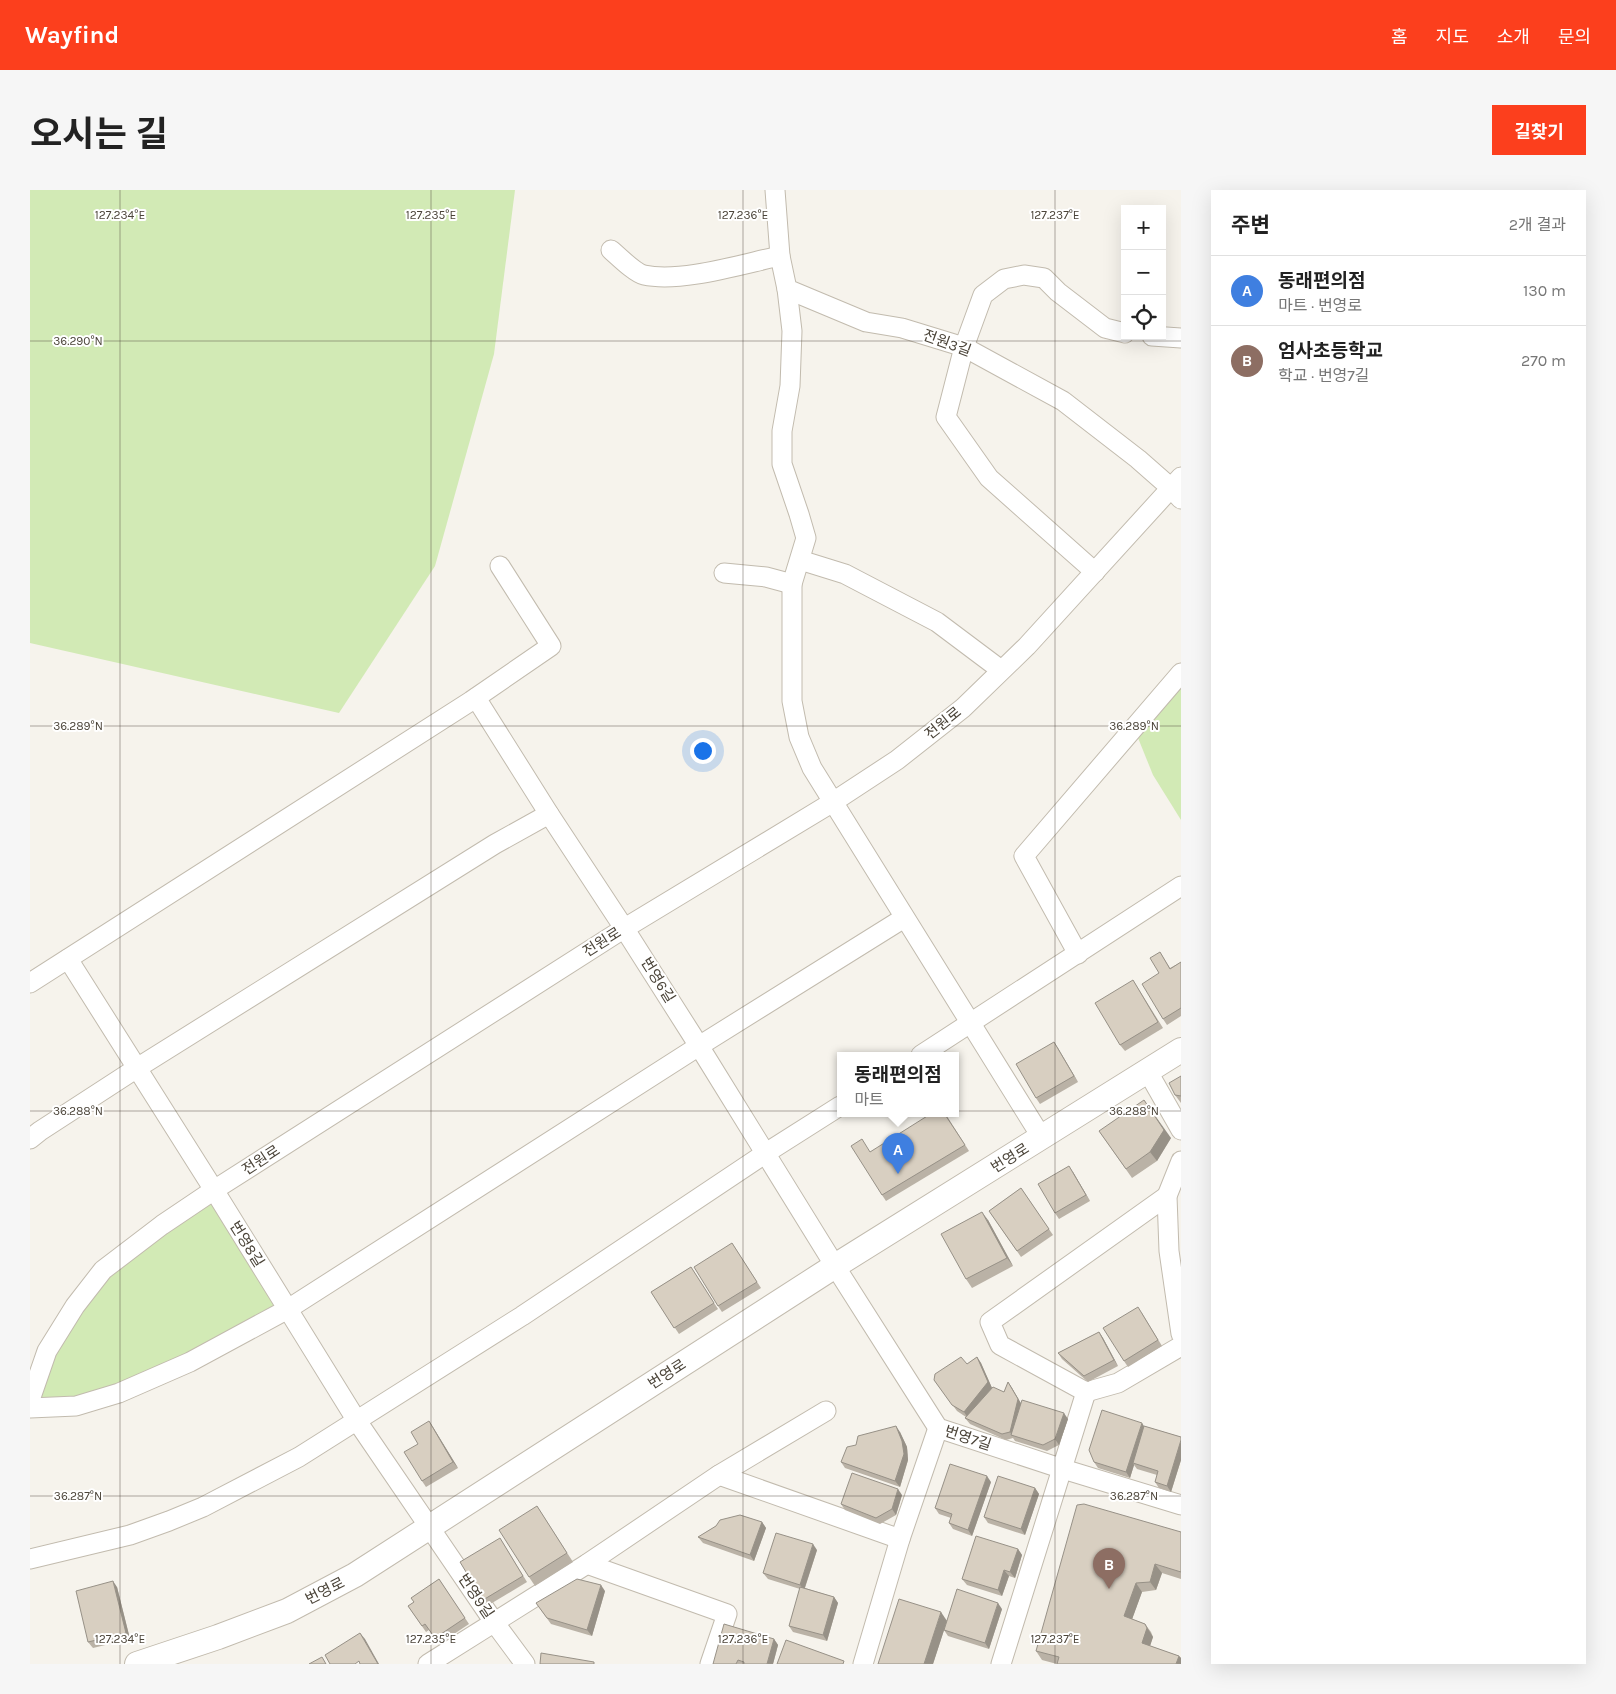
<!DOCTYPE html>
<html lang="ko">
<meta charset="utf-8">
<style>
:root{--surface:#fff;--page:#f6f6f6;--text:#222;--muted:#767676;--line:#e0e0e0;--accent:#fc3f1d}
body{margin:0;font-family:Karla,"Noto Sans KR",sans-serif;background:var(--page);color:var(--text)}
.controls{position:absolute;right:15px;top:15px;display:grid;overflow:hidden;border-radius:0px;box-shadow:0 5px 20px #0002}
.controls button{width:45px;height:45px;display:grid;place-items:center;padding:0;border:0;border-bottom:1px solid var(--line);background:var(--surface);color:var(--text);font:25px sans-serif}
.you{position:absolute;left:672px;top:560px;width:18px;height:18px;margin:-12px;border:4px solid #fff;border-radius:50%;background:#1a73e8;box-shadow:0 0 0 8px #1a73e833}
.badge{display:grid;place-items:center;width:32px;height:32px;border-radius:50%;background:var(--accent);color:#fff;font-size:16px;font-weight:700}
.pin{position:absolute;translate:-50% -41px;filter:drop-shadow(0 1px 2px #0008)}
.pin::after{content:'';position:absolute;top:26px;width:18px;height:15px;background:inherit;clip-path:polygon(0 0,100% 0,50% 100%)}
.popup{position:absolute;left:807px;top:862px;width:122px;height:65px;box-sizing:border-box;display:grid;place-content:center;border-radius:0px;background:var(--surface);filter:drop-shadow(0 1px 4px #0005);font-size:16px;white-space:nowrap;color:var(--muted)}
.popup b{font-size:19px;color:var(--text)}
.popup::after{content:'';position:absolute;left:50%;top:100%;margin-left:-10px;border:10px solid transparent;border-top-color:var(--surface)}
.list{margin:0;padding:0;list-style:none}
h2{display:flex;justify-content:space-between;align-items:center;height:65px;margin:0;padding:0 20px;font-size:21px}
h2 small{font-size:16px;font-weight:400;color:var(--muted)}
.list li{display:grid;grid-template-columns:32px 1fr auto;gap:15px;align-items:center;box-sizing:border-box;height:70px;padding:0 20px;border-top:1px solid var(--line)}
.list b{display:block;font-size:19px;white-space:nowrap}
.list p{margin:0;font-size:16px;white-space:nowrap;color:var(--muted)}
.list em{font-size:16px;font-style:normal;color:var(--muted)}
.icon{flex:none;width:28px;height:28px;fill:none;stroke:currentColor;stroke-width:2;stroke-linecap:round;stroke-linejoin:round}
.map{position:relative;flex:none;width:1151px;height:1474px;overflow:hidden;border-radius:0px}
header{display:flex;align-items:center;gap:30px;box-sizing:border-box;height:70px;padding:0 25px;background:var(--accent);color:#fff}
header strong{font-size:24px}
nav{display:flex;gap:28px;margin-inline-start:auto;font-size:18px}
.intro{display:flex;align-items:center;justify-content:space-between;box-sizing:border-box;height:120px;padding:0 30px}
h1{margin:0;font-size:35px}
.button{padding:12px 22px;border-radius:0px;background:var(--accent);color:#fff;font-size:18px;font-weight:700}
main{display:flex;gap:30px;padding:0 30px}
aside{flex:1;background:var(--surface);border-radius:0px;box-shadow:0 5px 20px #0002}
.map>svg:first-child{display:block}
</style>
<header>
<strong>Wayfind</strong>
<nav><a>홈</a><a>지도</a><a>소개</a><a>문의</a></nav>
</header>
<div class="intro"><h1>오시는 길</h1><a class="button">길찾기</a></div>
<main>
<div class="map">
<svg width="1151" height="1474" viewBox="0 0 1151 1474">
<rect width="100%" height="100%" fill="#f6f3ec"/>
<g fill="#d2eab5">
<path d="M 0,0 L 485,0 L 464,164 L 405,376 L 309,523 L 0,453 Z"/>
<path d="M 1151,483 L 1151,630 L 1123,585 L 1104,538 Z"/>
<path d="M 184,1000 L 258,1119 L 46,1216 L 0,1210 L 45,1116 Z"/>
</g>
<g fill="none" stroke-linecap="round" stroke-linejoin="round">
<g stroke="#c2bbae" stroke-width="21">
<g id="minor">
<path d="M 745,0 L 750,66 L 757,99 L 836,132 L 872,138 L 934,157 L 1033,211 L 1108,269 L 1141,298 L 1151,309"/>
<path d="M 581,60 C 588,66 605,83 614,85 C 651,93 712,74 750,66"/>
<path d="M 757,99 L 762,141 L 760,196 L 752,241 L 752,274 L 769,324 L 776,348 L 762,394 L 762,511 L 769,547 L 782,578 L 1012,948"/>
<path d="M 1122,146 L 1151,148"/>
<path d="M 770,370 L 815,384 L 907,432 L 971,480"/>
<path d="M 1065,382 L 959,288 L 916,227 L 934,157 L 953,105 L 974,89 L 994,85 L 1014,88 L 1028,102 L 1075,138 L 1095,143"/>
<path d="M 694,383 L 736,387 L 762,394"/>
<path d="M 446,508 L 519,624 L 594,738 L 669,856 L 805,1076 L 908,1238 L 1033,1279 L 1151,1315"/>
<path d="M 1048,764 L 994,666 L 1151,483"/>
<path d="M 38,769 L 184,1000 L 327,1231 L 464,1432 L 495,1474"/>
<path d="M 0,793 L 441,511 L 521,456 L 470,376"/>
<path d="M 891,865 L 1151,696"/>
<path d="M 1118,882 L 1151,940"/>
<path d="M 0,949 L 10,941 L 107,878 L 465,654 L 519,624"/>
<path d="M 1151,971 L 1137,1006 L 1139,1061 L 1151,1144"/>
<path d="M 1137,1006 L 960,1132 L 970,1155 L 1056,1202 L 1088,1193 L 1151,1156"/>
<path d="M 0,1210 L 17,1161 L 45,1116 L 73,1080 L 132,1035 L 184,1000 L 590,741 L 803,612 L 867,570 L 933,518 L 997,456 L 1151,287"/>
<path d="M 0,1218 L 46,1216 L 89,1203 L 160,1172 L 258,1119 L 669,856 L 874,728"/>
<path d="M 689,1285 L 870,1349"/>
<path d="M 0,1369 L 100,1345 L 139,1331 L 173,1317 L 269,1267 L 492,1126 L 736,963 L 810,916"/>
<path d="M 557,1374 L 697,1424 L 680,1474"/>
<path d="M 398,1474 L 557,1374 L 689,1285 L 796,1221"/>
<path d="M 833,1474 L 870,1349 L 908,1238"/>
<path d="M 971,1474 L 1056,1202"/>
</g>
</g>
<g stroke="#c2bbae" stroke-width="26">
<path id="tertiary" d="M 107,1474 L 188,1447 L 257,1421 L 325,1385 L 805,1076 L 1151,860"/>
</g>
<use href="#minor" stroke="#fff" stroke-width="19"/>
<use href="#tertiary" stroke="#fff" stroke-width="24"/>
</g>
<g fill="#bab2a6">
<path d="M 1130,762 L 1140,778 L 1151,772 L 1151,826 L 1137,835 L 1133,829 L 1129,783 Z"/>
<path d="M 1103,790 L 1133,838 L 1095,861 L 1090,855 Z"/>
<path d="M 1024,852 L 1048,892 L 1010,914 L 1006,908 Z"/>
<path d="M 1151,886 L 1151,913 L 1145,905 Z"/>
<path d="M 915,923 L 939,961 L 856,1011 L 852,1005 L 840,962 Z"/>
<path d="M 1069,941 L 1141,948 L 1127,971 L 1102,988 Z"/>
<path d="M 1043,982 L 1060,1011 L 1029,1029 L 1025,1023 Z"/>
<path d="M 991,998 L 1023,1045 L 991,1067 L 959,1021 Z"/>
<path d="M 958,1030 L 983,1076 L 942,1098 L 936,1089 Z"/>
<path d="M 702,1053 L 731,1098 L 692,1122 L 688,1116 Z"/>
<path d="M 661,1077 L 688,1119 L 649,1144 L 621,1102 Z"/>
<path d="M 1112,1123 L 1132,1156 L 1098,1177 L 1094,1171 Z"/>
<path d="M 1069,1142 L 1073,1148 L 1088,1176 L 1058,1192 L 1032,1169 L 1028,1163 Z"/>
<path d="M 947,1167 L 951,1173 L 962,1198 L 974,1202 L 978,1192 L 982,1198 L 991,1214 L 1038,1229 L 1029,1255 L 1017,1261 L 985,1251 L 983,1248 L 976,1250 L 940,1234 L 935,1228 L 936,1227 L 927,1221 L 904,1190 L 937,1174 Z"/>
<path d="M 399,1231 L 428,1278 L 396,1297 L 392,1291 L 388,1254 Z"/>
<path d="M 1114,1236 L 1151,1247 L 1151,1270 L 1141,1302 L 1129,1298 L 1125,1292 L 1127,1285 L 1107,1279 L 1104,1275 L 1100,1288 L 1068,1278 L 1064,1272 Z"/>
<path d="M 870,1242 L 877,1257 L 878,1270 L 870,1297 L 815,1278 L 811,1272 L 826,1255 Z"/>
<path d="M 961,1292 L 942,1346 L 923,1339 L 919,1333 L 921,1328 L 909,1324 L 905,1318 Z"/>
<path d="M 1005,1298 L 1009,1304 L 995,1345 L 958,1333 L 954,1327 Z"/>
<path d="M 872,1305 L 866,1325 L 850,1334 L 815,1320 L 811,1314 Z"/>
<path d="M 507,1316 L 543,1372 L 505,1396 L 499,1387 Z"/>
<path d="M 732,1332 L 736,1338 L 724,1371 L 673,1353 L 668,1347 L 686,1336 Z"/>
<path d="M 1151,1342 L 1151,1389 L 1132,1383 L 1126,1400 L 1112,1402 L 1102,1429 L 1115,1434 L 1121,1442 L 1123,1447 L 1120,1456 L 1149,1466 L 1151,1468 L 1151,1474 L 1027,1474 L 1012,1470 L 1006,1461 Z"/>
<path d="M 470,1348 L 497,1392 L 457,1416 L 453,1410 Z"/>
<path d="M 988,1359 L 992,1365 L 985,1388 L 979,1386 L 972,1406 L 937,1395 L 932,1389 Z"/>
<path d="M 787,1360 L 775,1398 L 804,1407 L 808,1413 L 797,1451 L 763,1442 L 759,1436 L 770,1399 L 738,1389 L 733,1383 Z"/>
<path d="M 409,1389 L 439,1434 L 409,1454 L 399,1440 L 396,1442 L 378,1416 L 384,1412 Z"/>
<path d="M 87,1397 L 100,1449 L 63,1458 L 58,1452 Z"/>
<path d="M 575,1401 L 562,1446 L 521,1434 L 506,1413 Z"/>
<path d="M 972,1419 L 959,1459 L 918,1446 L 914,1440 L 903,1474 L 848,1474 L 917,1430 Z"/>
<path d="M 744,1449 L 748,1455 L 743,1474 L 683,1474 Z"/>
</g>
<g fill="#979187">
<path d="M 1024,852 L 1028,858 L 1048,892 L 1044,886 Z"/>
<path d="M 1114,910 L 1141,948 L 1127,971 L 1120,962 Z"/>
<path d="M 1039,976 L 1043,982 L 1060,1011 L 1056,1005 Z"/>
<path d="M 952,1022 L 958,1030 L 983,1076 L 977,1068 Z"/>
<path d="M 1069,1142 L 1073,1148 L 1088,1176 L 1084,1170 Z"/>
<path d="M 947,1167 L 951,1173 L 962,1198 L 938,1228 L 934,1222 Z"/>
<path d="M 978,1192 L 982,1198 L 992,1215 L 982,1245 L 980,1242 Z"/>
<path d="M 1034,1223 L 1038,1229 L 1029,1255 L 1025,1249 Z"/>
<path d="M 399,1231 L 403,1237 L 428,1278 L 423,1272 Z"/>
<path d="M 1112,1233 L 1116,1239 L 1103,1273 L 1104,1275 L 1100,1288 L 1096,1282 Z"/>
<path d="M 866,1236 L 870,1242 L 877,1257 L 878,1270 L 870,1297 L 865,1291 Z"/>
<path d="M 1151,1250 L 1151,1270 L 1141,1302 L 1137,1296 Z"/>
<path d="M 957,1286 L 961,1292 L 942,1346 L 938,1340 Z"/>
<path d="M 1005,1298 L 1009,1304 L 995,1345 L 991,1339 Z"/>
<path d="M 868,1299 L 872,1305 L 866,1325 L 862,1319 Z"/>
<path d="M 732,1332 L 736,1338 L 724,1371 L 720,1365 Z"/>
<path d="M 783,1354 L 787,1360 L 774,1400 L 770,1395 Z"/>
<path d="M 988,1359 L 992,1365 L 985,1388 L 980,1382 Z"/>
<path d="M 1125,1374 L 1132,1383 L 1126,1400 L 1120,1392 Z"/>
<path d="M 974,1380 L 979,1386 L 972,1406 L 968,1400 Z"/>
<path d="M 83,1391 L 87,1397 L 100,1449 L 96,1443 Z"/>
<path d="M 1106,1393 L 1112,1402 L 1100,1435 L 1094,1426 Z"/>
<path d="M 571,1395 L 575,1401 L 562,1446 L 557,1440 Z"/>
<path d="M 804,1407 L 808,1413 L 797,1451 L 793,1445 Z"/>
<path d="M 968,1413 L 972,1419 L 959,1459 L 955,1453 Z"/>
<path d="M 911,1422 L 917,1431 L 903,1474 L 894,1474 Z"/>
<path d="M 1115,1434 L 1123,1447 L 1118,1462 L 1112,1453 Z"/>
<path d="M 330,1443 L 335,1449 L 349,1474 L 348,1474 Z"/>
<path d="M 744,1449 L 748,1455 L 743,1474 L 737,1474 Z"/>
<path d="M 1149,1466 L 1151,1468 L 1151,1474 L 1146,1474 Z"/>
</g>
<g fill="#d8cfc1" stroke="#979187">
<path d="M 1130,762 L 1140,779 L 1151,772 L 1151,818 L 1133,829 L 1112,794 L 1129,783 L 1120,768 Z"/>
<path d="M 1103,790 L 1128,832 L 1090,855 L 1065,813 Z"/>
<path d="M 1024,852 L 1044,886 L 1006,908 L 986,874 Z"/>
<path d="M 1151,886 L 1151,906 L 1145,905 L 1139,893 Z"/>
<path d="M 1114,910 L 1134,940 L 1120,962 L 1096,979 L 1069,941 Z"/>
<path d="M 902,923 L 914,923 L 935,955 L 852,1005 L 821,956 L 832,949 L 840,962 Z"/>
<path d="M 1039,976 L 1056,1005 L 1025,1023 L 1008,994 Z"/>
<path d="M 991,998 L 1019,1039 L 987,1061 L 959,1021 Z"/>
<path d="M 952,1022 L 977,1068 L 936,1089 L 911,1044 Z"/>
<path d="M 702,1053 L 727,1092 L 688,1116 L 664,1077 Z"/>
<path d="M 661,1077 L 684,1113 L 644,1138 L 621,1102 Z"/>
<path d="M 1108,1117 L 1128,1150 L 1094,1171 L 1073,1138 Z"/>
<path d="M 1069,1142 L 1084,1170 L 1054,1186 L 1028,1163 Z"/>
<path d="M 931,1167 L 937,1174 L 947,1167 L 958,1192 L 934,1222 L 922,1215 L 904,1190 L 905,1184 Z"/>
<path d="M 978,1192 L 988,1209 L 980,1242 L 972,1244 L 935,1228 L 963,1197 L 974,1202 Z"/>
<path d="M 992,1210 L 1034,1223 L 1025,1249 L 1013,1255 L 981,1245 Z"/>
<path d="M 1072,1220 L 1112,1233 L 1096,1282 L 1064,1272 L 1059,1260 Z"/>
<path d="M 399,1231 L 423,1272 L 392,1291 L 374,1262 L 388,1254 L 381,1242 Z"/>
<path d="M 866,1236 L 872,1251 L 874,1264 L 865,1291 L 811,1272 L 817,1257 L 826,1255 L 828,1246 Z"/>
<path d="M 1114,1236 L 1151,1247 L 1151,1250 L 1137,1296 L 1125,1292 L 1128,1281 L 1103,1273 Z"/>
<path d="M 920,1274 L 957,1286 L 938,1340 L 919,1333 L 922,1324 L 905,1318 Z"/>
<path d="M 822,1283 L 868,1299 L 862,1319 L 846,1328 L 811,1314 Z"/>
<path d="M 968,1286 L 1005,1298 L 991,1339 L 954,1327 Z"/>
<path d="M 1054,1314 L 1151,1342 L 1151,1382 L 1125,1374 L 1120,1392 L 1106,1393 L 1094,1426 L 1115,1434 L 1117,1438 L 1112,1453 L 1149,1466 L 1146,1474 L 1027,1474 L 1029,1467 L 1006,1461 L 1047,1315 Z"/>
<path d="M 507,1316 L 537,1363 L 499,1387 L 469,1340 Z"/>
<path d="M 710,1325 L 732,1332 L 720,1365 L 668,1347 L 686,1336 L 690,1330 Z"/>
<path d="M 746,1343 L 783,1354 L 770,1395 L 733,1383 Z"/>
<path d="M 946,1346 L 988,1359 L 980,1382 L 974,1380 L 968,1400 L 932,1389 Z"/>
<path d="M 470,1348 L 493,1386 L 453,1410 L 430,1372 Z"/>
<path d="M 409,1389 L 435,1428 L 405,1448 L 395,1434 L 392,1436 L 378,1416 L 384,1412 L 381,1408 Z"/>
<path d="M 547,1389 L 571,1395 L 557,1440 L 517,1428 L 506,1413 Z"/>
<path d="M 83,1391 L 96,1443 L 58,1452 L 46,1401 Z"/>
<path d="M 770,1397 L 804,1407 L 793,1445 L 759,1436 Z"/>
<path d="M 927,1399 L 968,1413 L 955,1453 L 914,1440 Z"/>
<path d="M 869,1409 L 911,1422 L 894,1474 L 848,1474 Z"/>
<path d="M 694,1434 L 744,1449 L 737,1474 L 714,1474 L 714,1472 L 708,1470 L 706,1474 L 683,1474 Z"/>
<path d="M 330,1443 L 348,1474 L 330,1474 L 329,1471 L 325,1474 L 300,1474 L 295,1465 Z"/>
<path d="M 756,1450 L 814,1471 L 813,1474 L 747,1474 Z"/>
<path d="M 511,1463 L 564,1472 L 564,1474 L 510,1474 Z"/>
<path d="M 292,1467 L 296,1474 L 279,1474 Z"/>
</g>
<path fill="none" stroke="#4b4439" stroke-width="1" stroke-opacity="0.45" d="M 90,0 L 90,1474M 401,0 L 401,1474M 713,0 L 713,1474M 1025,0 L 1025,1474M 0,151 L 1151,151M 0,536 L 1151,536M 0,921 L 1151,921M 0,1306 L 1151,1306"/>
<g text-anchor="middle" stroke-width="4" stroke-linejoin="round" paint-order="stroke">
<g font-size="15" fill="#4b4439" stroke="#fff">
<text transform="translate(917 153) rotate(20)" y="5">전원3길</text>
<text transform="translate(913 533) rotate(-39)" y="5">전원로</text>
<text transform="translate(572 752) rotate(-32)" y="5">전원로</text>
<text transform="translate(628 790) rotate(58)" y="5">번영6길</text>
<text transform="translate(980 968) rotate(-32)" y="5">번영로</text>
<text transform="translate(231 970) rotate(-33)" y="5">전원로</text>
<text transform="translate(217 1054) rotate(58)" y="5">번영8길</text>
<text transform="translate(637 1184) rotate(-33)" y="5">번영로</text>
<text transform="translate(938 1248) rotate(18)" y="5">번영7길</text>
<text transform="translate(295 1401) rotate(-27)" y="5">번영로</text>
<text transform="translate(446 1406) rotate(56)" y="5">번영9길</text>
</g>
</g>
<g font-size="12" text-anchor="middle" fill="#4b4439" stroke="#fff" stroke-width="4" stroke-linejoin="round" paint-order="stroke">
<text x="90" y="29">127.234°E</text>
<text x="401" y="29">127.235°E</text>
<text x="713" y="29">127.236°E</text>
<text x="1025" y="29">127.237°E</text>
<text x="48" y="155">36.290°N</text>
<text x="48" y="540">36.289°N</text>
<text x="1104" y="540">36.289°N</text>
<text x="48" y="925">36.288°N</text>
<text x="1104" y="925">36.288°N</text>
<text x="48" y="1310">36.287°N</text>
<text x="1104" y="1310">36.287°N</text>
<text x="90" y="1453">127.234°E</text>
<text x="401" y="1453">127.235°E</text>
<text x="713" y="1453">127.236°E</text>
<text x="1025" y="1453">127.237°E</text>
</g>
</svg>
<div class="controls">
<button>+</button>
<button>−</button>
<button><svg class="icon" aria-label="locate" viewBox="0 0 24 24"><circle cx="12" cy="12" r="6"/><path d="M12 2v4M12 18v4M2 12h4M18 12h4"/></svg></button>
</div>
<div class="you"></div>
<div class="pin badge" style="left:868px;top:984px;background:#3f7fe0">A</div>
<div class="popup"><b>동래편의점</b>마트</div>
<div class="pin badge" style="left:1079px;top:1399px;background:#8d6e63">B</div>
</div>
<aside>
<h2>주변<small>2개 결과</small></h2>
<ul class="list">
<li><span class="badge" style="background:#3f7fe0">A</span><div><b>동래편의점</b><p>마트 · 번영로</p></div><em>130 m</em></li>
<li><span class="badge" style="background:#8d6e63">B</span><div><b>엄사초등학교</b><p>학교 · 번영7길</p></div><em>270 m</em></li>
</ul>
</aside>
</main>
